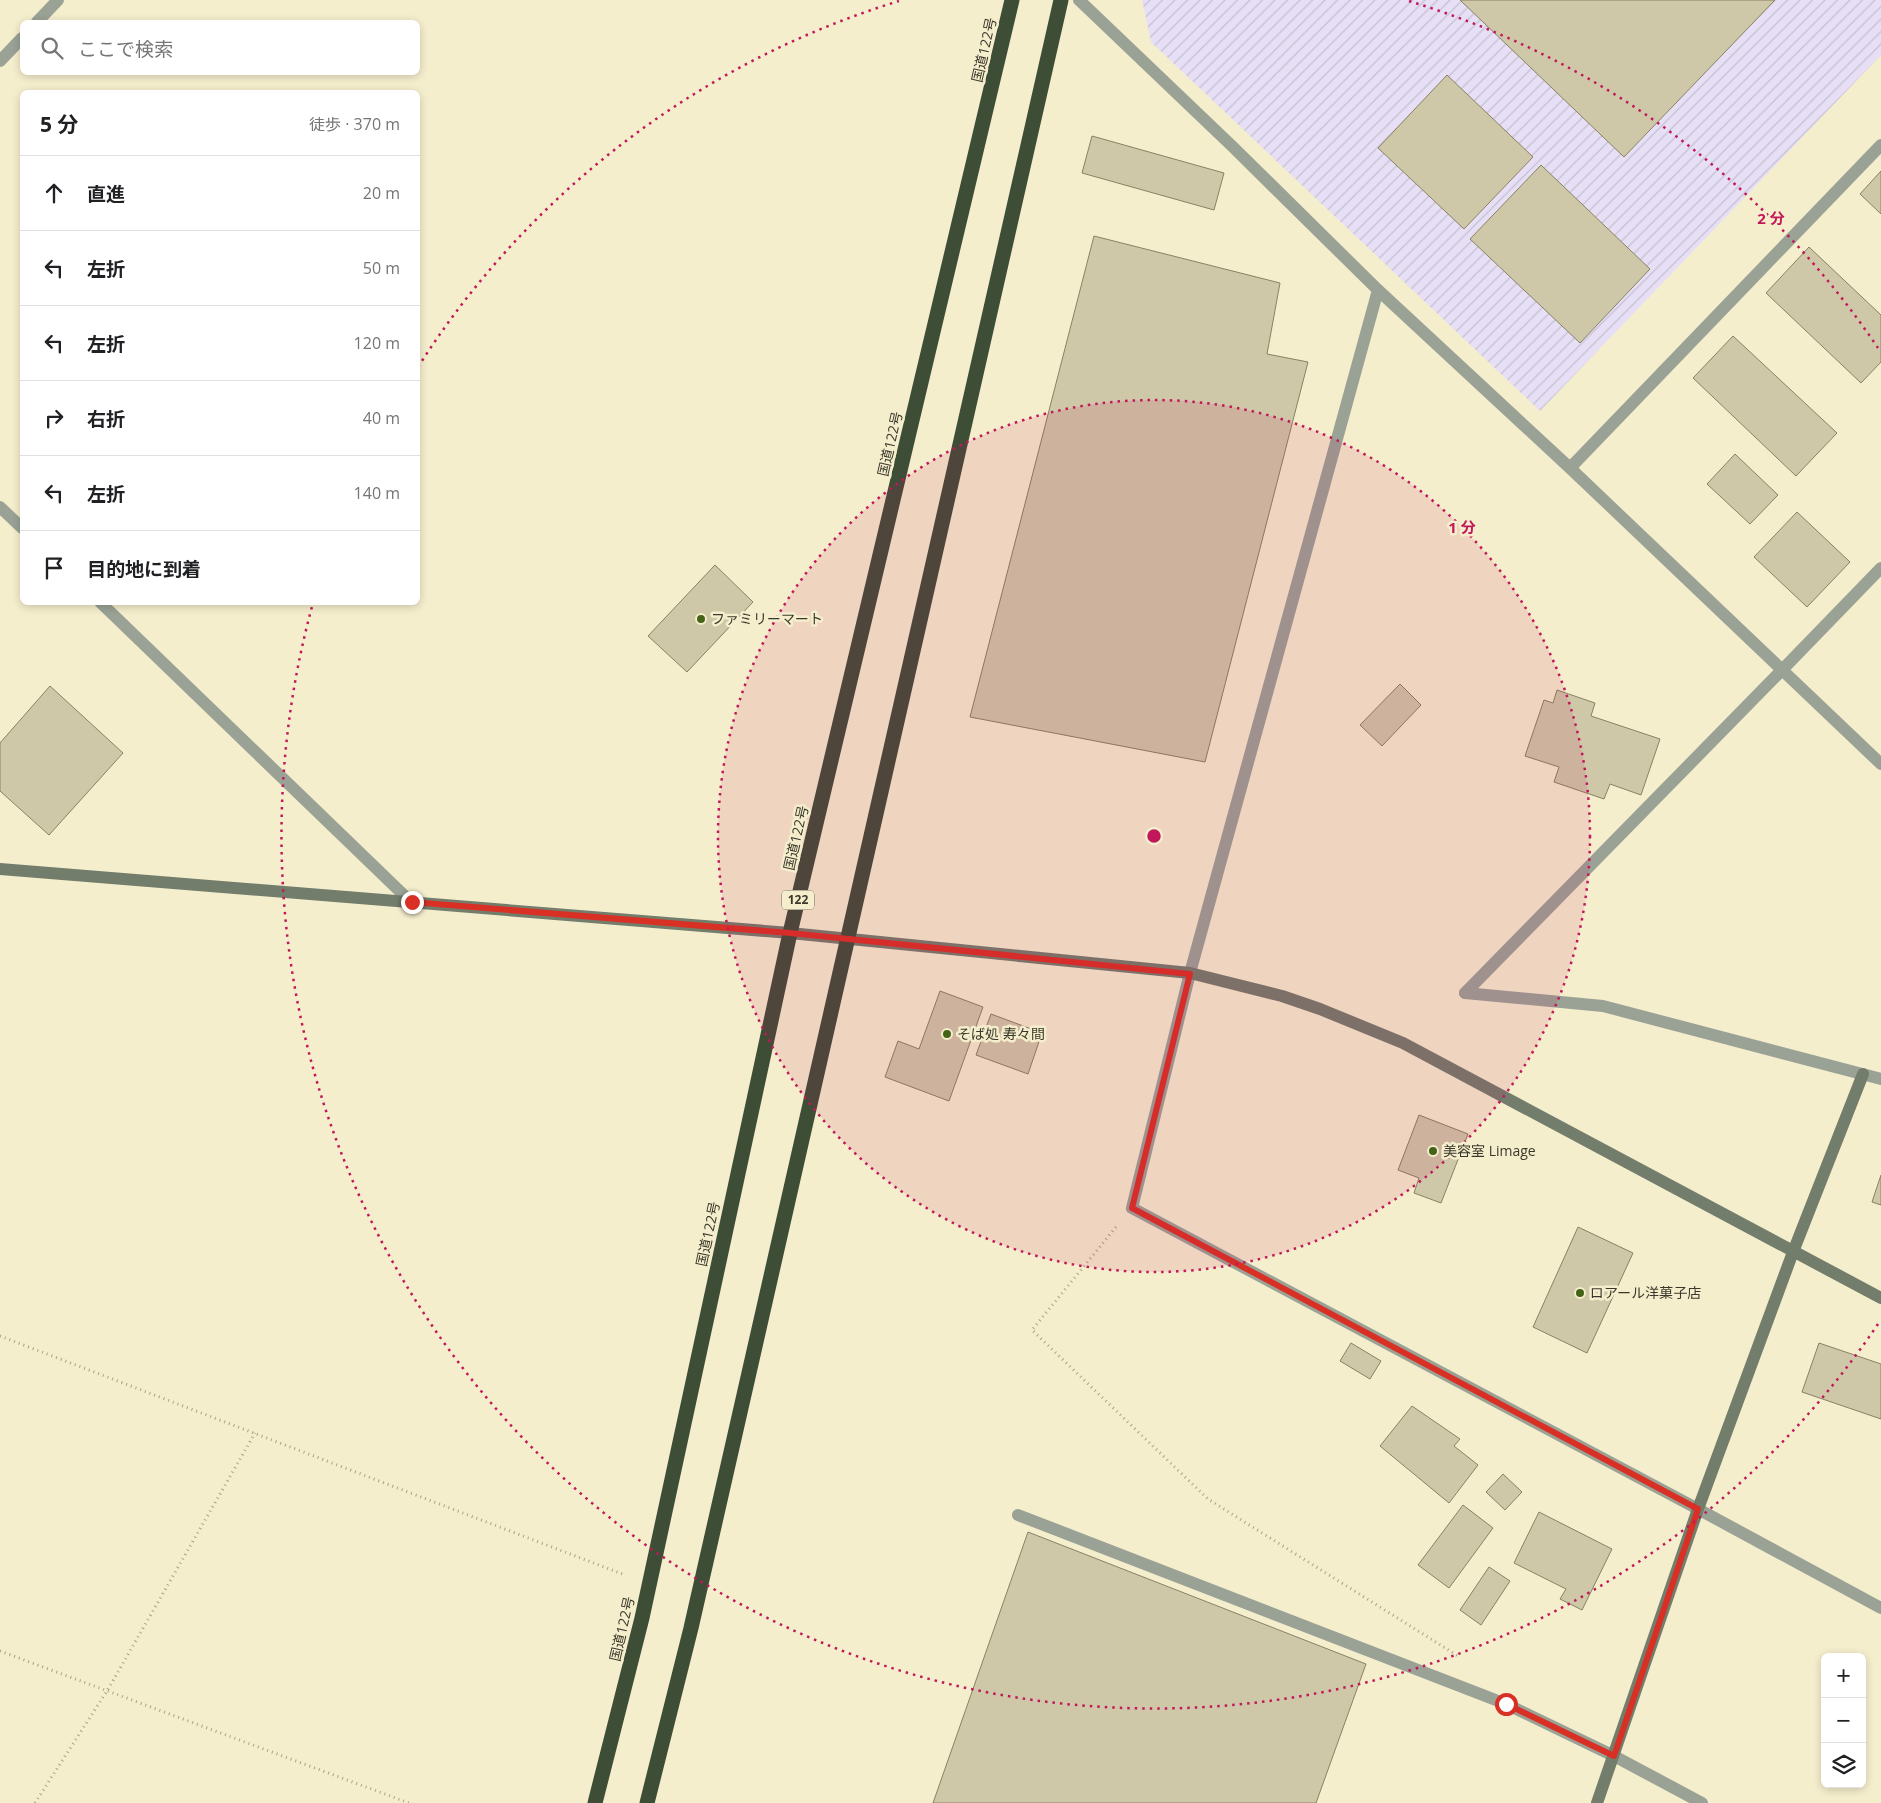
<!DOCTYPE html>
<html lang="ja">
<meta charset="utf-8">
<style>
:root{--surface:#fff;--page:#f6f6f6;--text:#202124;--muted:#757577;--line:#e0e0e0}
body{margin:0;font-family:"Open Sans","Noto Sans JP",sans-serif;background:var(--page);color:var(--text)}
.controls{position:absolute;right:15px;bottom:15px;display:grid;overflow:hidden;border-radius:8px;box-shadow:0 2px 8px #0003}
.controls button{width:45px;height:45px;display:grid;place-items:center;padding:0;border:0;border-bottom:1px solid var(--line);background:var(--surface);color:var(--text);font:25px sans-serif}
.stop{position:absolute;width:15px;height:15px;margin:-11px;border:4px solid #d93025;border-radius:50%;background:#fff}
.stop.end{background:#d93025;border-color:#fff;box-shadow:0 1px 5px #0008}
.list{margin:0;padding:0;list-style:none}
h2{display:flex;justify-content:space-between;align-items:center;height:65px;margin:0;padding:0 20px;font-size:21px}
h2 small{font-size:16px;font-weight:400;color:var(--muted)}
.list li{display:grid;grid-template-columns:32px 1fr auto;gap:15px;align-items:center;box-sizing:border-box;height:75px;padding:0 20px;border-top:1px solid var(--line)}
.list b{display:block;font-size:19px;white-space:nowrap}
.list em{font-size:16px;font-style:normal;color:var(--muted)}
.icon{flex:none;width:28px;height:28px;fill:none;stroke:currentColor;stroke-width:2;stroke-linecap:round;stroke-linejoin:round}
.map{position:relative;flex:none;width:1881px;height:1803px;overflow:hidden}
.search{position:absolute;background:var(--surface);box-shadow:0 2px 8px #0003;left:20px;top:20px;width:400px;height:55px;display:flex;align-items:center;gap:12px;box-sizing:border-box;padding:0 18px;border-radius:8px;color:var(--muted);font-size:19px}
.panel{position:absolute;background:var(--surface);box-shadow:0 2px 8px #0003;left:20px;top:90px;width:400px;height:515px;border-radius:8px}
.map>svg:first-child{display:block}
</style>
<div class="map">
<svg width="1881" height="1803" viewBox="0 0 1881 1803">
<defs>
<pattern id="industrial-furrows" width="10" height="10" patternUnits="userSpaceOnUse" patternTransform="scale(1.25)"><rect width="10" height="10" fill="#e6dff5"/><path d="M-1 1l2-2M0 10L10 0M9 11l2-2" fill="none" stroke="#c6c0d2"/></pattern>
</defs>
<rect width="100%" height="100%" fill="#f5eecd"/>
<path fill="url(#industrial-furrows)" d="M 1142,0 L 1881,0 L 1881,55 L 1540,411 L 1151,42 Z"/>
<g fill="#cfc8a8" stroke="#888163">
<path d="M 1460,0 L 1775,0 L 1624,157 Z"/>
<path d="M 1447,75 L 1533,157 L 1464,229 L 1378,148 Z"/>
<path d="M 1092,136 L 1224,173 L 1214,210 L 1082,173 Z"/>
<path d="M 1541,165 L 1650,269 L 1580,343 L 1470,239 Z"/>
<path d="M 1881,171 L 1881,214 L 1860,194 Z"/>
<path d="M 1094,236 L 1280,283 L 1267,354 L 1308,362 L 1205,762 L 970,717 Z"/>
<path d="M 1809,247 L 1881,315 L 1881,362 L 1861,383 L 1766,293 Z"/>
<path d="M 1733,336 L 1837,433 L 1796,476 L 1693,378 Z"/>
<path d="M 1735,454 L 1778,495 L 1750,524 L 1707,484 Z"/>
<path d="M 1797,512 L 1850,562 L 1807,607 L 1754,557 Z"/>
<path d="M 715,565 L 753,602 L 687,672 L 648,636 Z"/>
<path d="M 1400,684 L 1421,705 L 1382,746 L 1360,725 Z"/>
<path d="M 50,686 L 123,753 L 49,835 L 0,791 L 0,743 Z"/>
<path d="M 1557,690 L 1595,703 L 1591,716 L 1660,739 L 1641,795 L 1610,784 L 1604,799 L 1554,782 L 1559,767 L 1525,756 L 1544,700 L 1553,703 Z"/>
<path d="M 940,991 L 983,1007 L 949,1101 L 885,1077 L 898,1041 L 919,1049 Z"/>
<path d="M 991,1014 L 1042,1033 L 1028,1074 L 976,1055 Z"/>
<path d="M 1419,1115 L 1468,1134 L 1441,1203 L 1414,1193 L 1419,1178 L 1398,1170 Z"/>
<path d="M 1881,1175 L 1881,1205 L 1872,1202 Z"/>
<path d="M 1578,1227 L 1633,1253 L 1587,1353 L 1533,1327 Z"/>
<path d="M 1351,1343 L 1381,1361 L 1370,1379 L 1340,1361 Z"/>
<path d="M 1819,1343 L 1881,1364 L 1881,1419 L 1802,1392 Z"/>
<path d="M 1412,1406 L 1460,1439 L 1454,1446 L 1478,1465 L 1449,1503 L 1380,1446 Z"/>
<path d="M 1503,1474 L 1522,1492 L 1505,1510 L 1486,1492 Z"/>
<path d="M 1463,1505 L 1493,1528 L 1449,1588 L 1418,1565 Z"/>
<path d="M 1539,1512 L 1612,1549 L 1582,1610 L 1560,1599 L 1566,1589 L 1514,1563 Z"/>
<path d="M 1028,1532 L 1366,1664 L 1316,1803 L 933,1803 Z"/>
<path d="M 1489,1567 L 1510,1581 L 1481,1625 L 1460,1610 Z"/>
</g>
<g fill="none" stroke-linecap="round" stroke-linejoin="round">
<g stroke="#a8a38a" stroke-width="3" stroke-dasharray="1 4" stroke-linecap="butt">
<path d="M 1116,1227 L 1032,1330 L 1208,1499 L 1458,1656"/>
<path d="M 0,1336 L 625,1575"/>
<path d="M 0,1651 L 409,1803"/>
<path d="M 35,1803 L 107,1691 L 255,1433"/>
</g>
<g stroke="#9aa296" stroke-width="12">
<path d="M 37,22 L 58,0"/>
<path d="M 0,61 L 22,38"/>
<path d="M 1570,468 L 1881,145"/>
<path d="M 1465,993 L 1782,670"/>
<path d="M 1698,1509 L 1881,1608"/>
<path d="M 1614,1756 L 1702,1803"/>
</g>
<g stroke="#9aa296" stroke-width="12">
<path d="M 1079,0 L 1233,147 L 1378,290 L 1570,468 L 1881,764"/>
<path d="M 1378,290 L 1190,973 L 1132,1208 L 1698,1509"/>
<path d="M 0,507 L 22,528"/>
<path d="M 100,602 L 411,902"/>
<path d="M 1782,670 L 1881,568"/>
<path d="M 1465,993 L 1603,1006 L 1881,1079"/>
<path d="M 1018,1515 L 1506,1704 L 1614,1756"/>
</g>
<g stroke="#727d6c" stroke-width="12">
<path d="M 0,869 L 790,933 L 1190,973 L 1282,996 L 1320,1009 L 1403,1043 L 1881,1298"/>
<path d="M 1597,1803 L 1698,1509 L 1793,1252 L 1863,1074"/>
</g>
<g stroke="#3e4d36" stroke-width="15">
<path d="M 595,1803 L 642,1618 L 790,933 L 1012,0"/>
<path d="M 647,1803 L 691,1628 L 1061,0"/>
</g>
</g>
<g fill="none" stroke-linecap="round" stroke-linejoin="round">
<path stroke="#d93025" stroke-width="6" d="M 412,902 L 790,933 L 1190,974 L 1132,1208 L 1698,1509 L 1614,1756 L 1506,1704"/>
</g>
<circle cx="1154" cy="836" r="436" fill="#c2185b" fill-opacity=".12"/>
<g fill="none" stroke="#c2185b" stroke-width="2.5" stroke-dasharray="2.5 5">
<circle cx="1154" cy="836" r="436"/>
<path d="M1878 1324A873 873 0 0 1 313 603M418 367A873 873 0 0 1 899 1M1409 1A873 873 0 0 1 1878 348"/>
</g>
<g fill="#456317" stroke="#f5eecd" stroke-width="2">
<circle cx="701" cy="619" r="5"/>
<circle cx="947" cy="1034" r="5"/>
<circle cx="1433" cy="1151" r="5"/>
<circle cx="1580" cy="1293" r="5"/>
</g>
<g text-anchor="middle" stroke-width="5" stroke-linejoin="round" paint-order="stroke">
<rect fill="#f5eecd" stroke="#736f5c" stroke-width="1" x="782" y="890.5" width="32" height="19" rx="4"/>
<g font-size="12" font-weight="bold" fill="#3b382b">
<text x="798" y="904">122</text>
</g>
<g font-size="14" fill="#3b382b" stroke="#f5eecd">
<text transform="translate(984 50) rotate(-77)" y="5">国道122号</text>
<text transform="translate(890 444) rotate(-77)" y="5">国道122号</text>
<text transform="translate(796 838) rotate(-77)" y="5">国道122号</text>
<text transform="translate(708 1234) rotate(-78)" y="5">国道122号</text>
<text transform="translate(622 1629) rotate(-77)" y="5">国道122号</text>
</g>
<g font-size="14" fill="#3b382b" stroke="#f5eecd" text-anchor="start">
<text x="711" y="624">ファミリーマート</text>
<text x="957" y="1039">そば処 寿々間</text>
<text x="1443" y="1156">美容室 Limage</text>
<text x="1590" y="1298">ロアール洋菓子店</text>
</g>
</g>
<circle cx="1154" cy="836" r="8" fill="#c2185b" stroke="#f5eecd" stroke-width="2.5"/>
<g font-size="15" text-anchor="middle" font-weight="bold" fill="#c2185b" stroke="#f5eecd" stroke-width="5" stroke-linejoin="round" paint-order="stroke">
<text x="1771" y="224">2 分</text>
<text x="1462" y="533">1 分</text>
</g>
</svg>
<div class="controls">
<button>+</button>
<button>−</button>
<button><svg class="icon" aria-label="layers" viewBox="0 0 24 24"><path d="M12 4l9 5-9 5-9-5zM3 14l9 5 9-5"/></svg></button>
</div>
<div class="stop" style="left:1506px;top:1704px"></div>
<div class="stop end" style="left:412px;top:902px"></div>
<div class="search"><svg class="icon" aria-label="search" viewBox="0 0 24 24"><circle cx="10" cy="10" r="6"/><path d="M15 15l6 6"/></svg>ここで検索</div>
<section class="panel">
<h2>5 分<small>徒歩 · 370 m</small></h2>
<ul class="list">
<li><svg class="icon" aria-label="ahead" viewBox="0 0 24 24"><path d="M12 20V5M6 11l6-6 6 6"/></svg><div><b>直進</b></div><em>20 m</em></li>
<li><svg class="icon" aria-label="left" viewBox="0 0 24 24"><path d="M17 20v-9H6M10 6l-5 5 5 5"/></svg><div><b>左折</b></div><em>50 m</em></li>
<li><svg class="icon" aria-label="left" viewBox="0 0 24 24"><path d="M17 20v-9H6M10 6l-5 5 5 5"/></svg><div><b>左折</b></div><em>120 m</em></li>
<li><svg class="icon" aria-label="right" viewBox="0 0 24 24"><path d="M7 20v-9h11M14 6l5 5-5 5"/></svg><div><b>右折</b></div><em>40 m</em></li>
<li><svg class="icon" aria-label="left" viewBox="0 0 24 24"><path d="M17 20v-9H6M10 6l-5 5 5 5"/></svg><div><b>左折</b></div><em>140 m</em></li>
<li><svg class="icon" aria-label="arrive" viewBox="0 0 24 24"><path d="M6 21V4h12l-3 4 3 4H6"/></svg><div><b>目的地に到着</b></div></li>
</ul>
</section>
</div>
